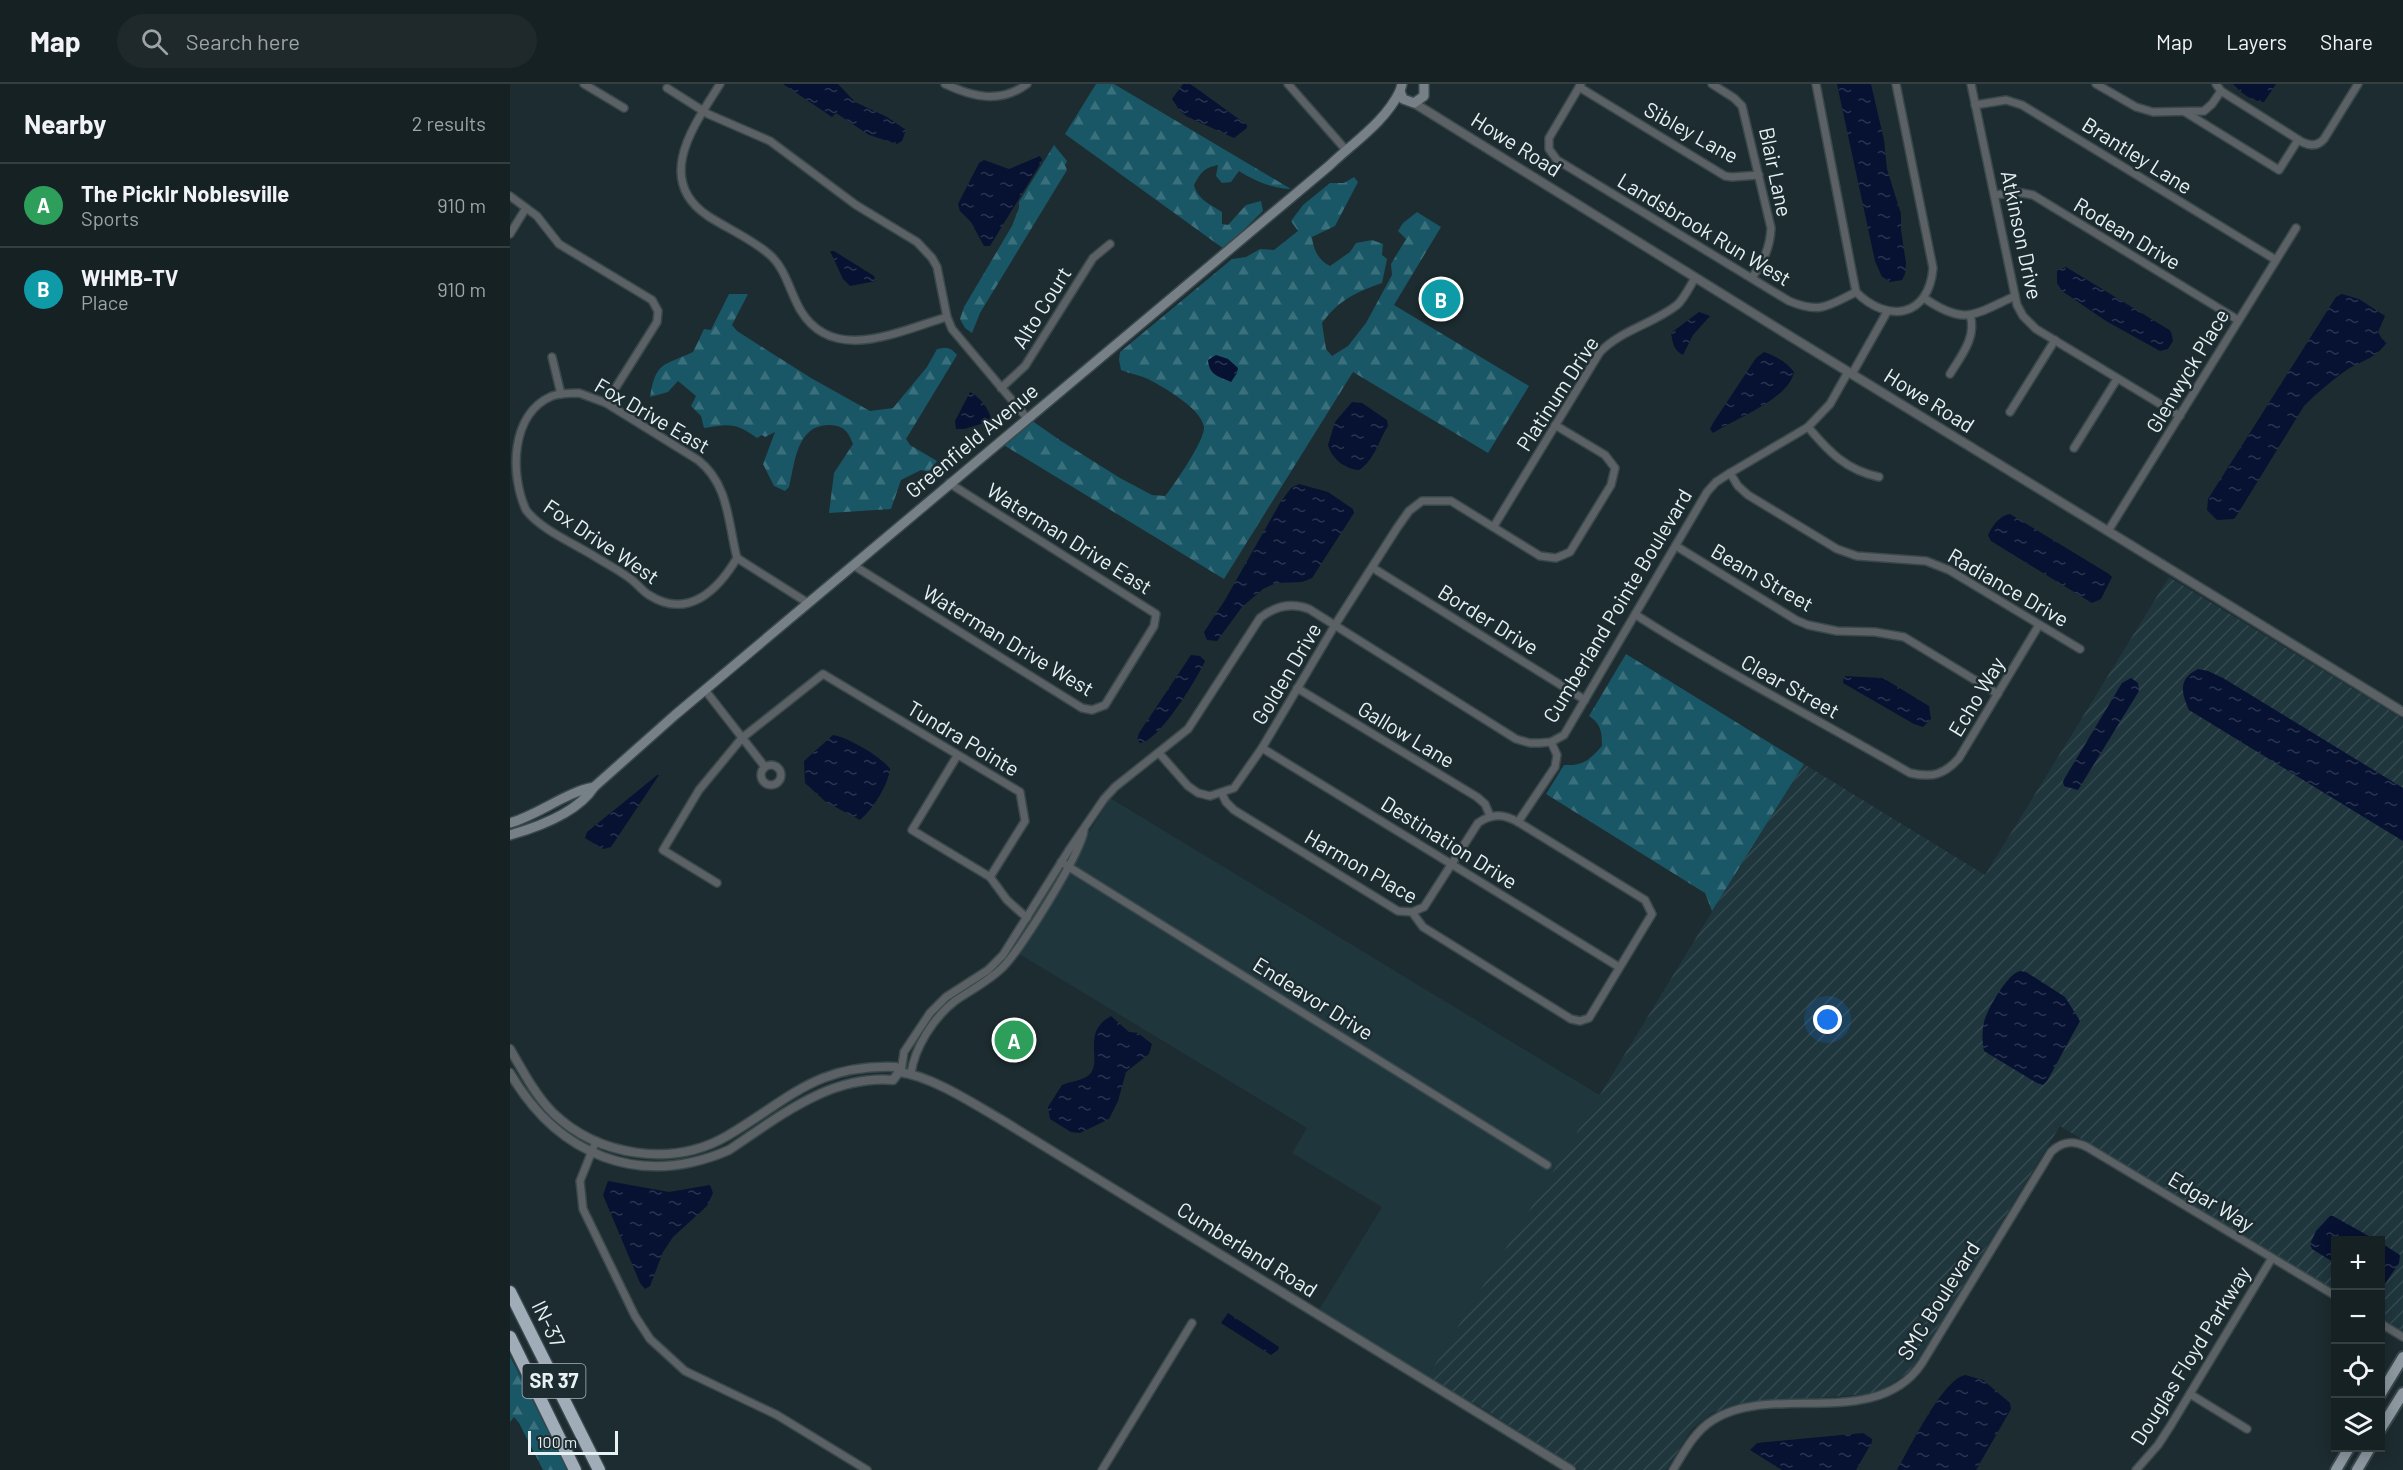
<!DOCTYPE html>
<meta charset="utf-8">
<style>
:root{--surface:#162124;--page:#1f292c;--text:#f1f3f6;--muted:#9ea3a6;--line:#353e41;--accent:#8c9099}
body{margin:0;font-family:Barlow,sans-serif;background:var(--page);color:var(--text)}
.controls{position:absolute;right:18px;bottom:18px;display:grid;overflow:hidden;border-radius:0px;box-shadow:0 3px 15px #0003}
.controls button{width:54px;height:54px;display:grid;place-items:center;padding:0;border:0;border-bottom:2px solid var(--line);background:var(--surface);color:var(--text);font:30px sans-serif}
.scale{position:absolute;left:18px;bottom:15px;width:90px;box-sizing:border-box;padding-left:6px;border:3px solid #e7f1f4;border-top:0;font-size:16px;line-height:21px;white-space:nowrap;color:#e7f1f4;-webkit-text-stroke:4px #1d2c30;paint-order:stroke}
.you{position:absolute;left:1318px;top:936px;width:21px;height:21px;margin:-15px;border:4px solid #fff;border-radius:50%;background:#1a73e8;box-shadow:0 0 0 9px #1a73e833}
.badge{display:grid;place-items:center;width:39px;height:39px;border-radius:50%;background:var(--accent);color:#fff;font-size:20px;font-weight:700}
.pin{position:absolute;translate:-50% -50%;border:3px solid #fff;box-shadow:0 2px 6px #0006}
.list{margin:0;padding:0;list-style:none}
h2{display:flex;justify-content:space-between;align-items:center;height:78px;margin:0;padding:0 24px;font-size:26px}
h2 small{font-size:20px;font-weight:400;color:var(--muted)}
.list li{display:grid;grid-template-columns:39px 1fr auto;gap:18px;align-items:center;box-sizing:border-box;height:84px;padding:0 24px;border-top:2px solid var(--line)}
.list b{display:block;font-size:22px;white-space:nowrap}
.list p{margin:0;font-size:20px;white-space:nowrap;color:var(--muted)}
.list em{font-size:20px;font-style:normal;color:var(--muted)}
.icon{flex:none;width:33px;height:33px;fill:none;stroke:currentColor;stroke-width:2;stroke-linecap:round;stroke-linejoin:round}
.map{position:relative;flex:none;width:1893px;height:1386px;overflow:hidden}
header{display:flex;align-items:center;gap:36px;box-sizing:border-box;height:84px;padding:0 30px;background:var(--surface);border-bottom:2px solid var(--line)}
header strong{font-size:28px}
nav{display:flex;gap:33px;margin-inline-start:auto;font-size:21px}
.search{width:420px;height:54px;background:var(--page);display:flex;align-items:center;gap:15px;box-sizing:border-box;padding:0 21px;border-radius:33px;color:var(--muted);font-size:22px}
main{display:flex}
aside{flex:1;background:var(--surface)}
.map>svg:first-child{display:block}
</style>
<header>
<strong>Map</strong>
<div class="search"><svg class="icon" aria-label="search" viewBox="0 0 24 24"><circle cx="10" cy="10" r="6"/><path d="M15 15l6 6"/></svg>Search here</div>
<nav><a>Map</a><a>Layers</a><a>Share</a></nav>
</header>
<main>
<aside>
<h2>Nearby<small>2 results</small></h2>
<ul class="list">
<li><span class="badge" style="background:#2e9e5b">A</span><div><b>The Picklr Noblesville</b><p>Sports</p></div><em>910 m</em></li>
<li><span class="badge" style="background:#0f9aa8">B</span><div><b>WHMB-TV</b><p>Place</p></div><em>910 m</em></li>
</ul>
</aside>
<div class="map">
<svg width="1893" height="1386" viewBox="0 0 1893 1386">
<defs>
<pattern id="industrial-furrows" width="10" height="10" patternUnits="userSpaceOnUse" patternTransform="scale(1.5)"><rect width="10" height="10" fill="#1f363d"/><path d="M-1 1l2-2M0 10L10 0M9 11l2-2" fill="none" stroke="#354a50"/></pattern>
<pattern id="forest-firs" width="22" height="20" patternUnits="userSpaceOnUse" patternTransform="scale(1.5)"><rect width="22" height="20" fill="#195666"/><path d="M5 1l3.5 6h-7zM16 11l3.5 6h-7z" fill="#3a6f7c"/></pattern>
<pattern id="water-ripples" width="26" height="14" patternUnits="userSpaceOnUse" patternTransform="scale(1.5)"><rect width="26" height="14" fill="#071131"/><path d="M2 4q2-2 4 0t4 0M15 11q2-2 4 0t4 0" fill="none" stroke="#2b344f"/></pattern>
</defs>
<rect width="100%" height="100%" fill="#1d2c30"/>
<path fill="#1f363d" d="M 600,714 L 1091,1012 L 916,1295 L 807,1229 L 872,1123 L 782,1069 L 797,1044 L 506,868 Z"/>
<path fill="url(#industrial-furrows)" d="M 1659,493 L 1893,635 L 1893,1247 L 1871,1235 L 1870,1156 L 1826,1156 L 1825,1208 L 1550,1042 L 1409,1274 L 1398,1288 L 1373,1306 L 1358,1310 L 1227,1320 L 1202,1329 L 1182,1345 L 1156,1386 L 1069,1386 L 969,1322 L 916,1295 L 1211,813 L 1294,680 L 1475,791 Z"/>
<g fill="url(#forest-firs)">
<path d="M 586,0 L 604,0 L 781,105 C 763,105 743,96 729,87 L 721,98 L 712,99 L 706,92 L 708,81 C 694,84 691,88 684,101 C 688,116 700,120 712,128 L 712,140 L 718,141 L 736,121 L 751,117 L 753,127 L 714,165 L 555,50 Z"/>
<path d="M 544,61 L 557,77 L 555,81 L 557,86 L 470,229 L 462,249 L 455,244 L 450,235 L 454,223 L 502,142 L 509,124 L 509,118 Z"/>
<path d="M 844,93 L 848,98 L 825,142 L 802,153 C 803,165 809,177 820,182 L 840,168 L 846,159 L 862,156 L 873,160 L 872,171 L 877,175 L 872,199 C 845,209 830,215 812,239 L 816,265 L 822,272 L 838,262 L 856,239 L 882,191 L 881,180 L 896,155 L 888,147 L 893,139 L 907,128 L 931,143 L 884,221 L 1019,302 L 978,369 L 843,288 L 714,495 L 492,360 L 521,336 L 551,357 L 610,394 L 642,411 L 655,412 C 664,401 695,356 694,343 C 691,324 653,303 638,295 C 630,291 620,290 611,286 L 609,276 L 610,268 L 722,175 L 736,173 L 750,165 L 764,166 L 788,147 L 781,137 L 793,121 L 820,99 L 834,99 Z"/>
<path d="M 219,210 L 238,210 L 222,241 L 227,247 L 301,294 L 360,327 L 383,324 L 417,283 L 427,265 C 436,263 441,263 447,271 L 396,355 L 400,361 L 427,377 L 419,388 L 411,386 L 391,396 L 381,425 L 319,429 L 324,389 L 343,360 C 338,347 334,342 320,341 C 287,340 285,378 279,403 L 275,407 L 264,402 L 253,380 L 265,348 L 255,353 L 252,351 L 247,354 C 225,338 220,340 194,344 L 191,332 L 181,322 L 186,312 L 168,297 L 158,308 L 140,313 C 146,277 153,282 183,268 L 194,245 L 201,246 Z"/>
<path d="M 1116,570 L 1294,680 L 1202,827 L 1195,809 L 1036,710 L 1054,681 C 1074,682 1079,676 1092,662 C 1092,648 1091,640 1079,632 Z"/>
<path d="M 0,1272 L 58,1386 L 33,1386 L 9,1339 L 4,1333 L 0,1338 Z"/>
</g>
<g fill="url(#water-ripples)">
<path d="M 273,0 L 328,0 L 345,18 L 377,33 L 396,46 L 392,57 L 387,60 L 359,51 L 326,29 L 322,33 Z"/>
<path d="M 673,0 L 680,0 L 686,4 L 737,41 L 737,44 L 724,54 L 676,32 L 670,27 L 662,15 Z"/>
<path d="M 1327,0 L 1361,0 L 1374,56 L 1377,85 L 1391,130 L 1391,146 L 1396,179 L 1395,190 L 1392,196 L 1380,198 L 1372,193 L 1365,177 Z"/>
<path d="M 1723,0 L 1766,0 L 1754,18 C 1742,18 1730,8 1723,0 Z"/>
<path d="M 530,72 L 532,76 L 529,82 L 480,162 L 474,162 L 461,138 L 450,127 L 448,120 L 469,79 L 474,76 L 499,85 Z"/>
<path d="M 320,167 L 324,167 L 364,192 L 366,197 L 340,202 L 333,195 Z"/>
<path d="M 1556,183 L 1661,247 L 1663,257 L 1658,265 L 1650,267 L 1596,237 L 1552,207 L 1547,199 L 1547,187 Z"/>
<path d="M 1832,210 L 1849,215 L 1875,232 L 1868,248 L 1872,255 L 1877,258 C 1865,275 1855,275 1838,285 C 1822,296 1808,308 1794,322 L 1727,431 L 1724,435 L 1707,436 L 1697,426 L 1698,415 L 1826,213 Z"/>
<path d="M 1189,228 L 1200,232 L 1183,251 L 1173,271 C 1163,266 1163,259 1161,249 Z"/>
<path d="M 1254,268 C 1265,272 1277,278 1284,288 C 1279,315 1225,335 1203,349 L 1200,345 L 1203,339 L 1246,274 Z"/>
<path d="M 706,271 L 718,275 L 728,284 L 727,289 L 721,298 C 711,293 699,292 698,276 Z"/>
<path d="M 460,308 C 469,312 481,327 481,337 L 454,345 L 446,345 L 445,337 Z"/>
<path d="M 842,318 L 852,319 L 877,336 L 878,342 C 869,356 864,377 849,386 C 835,385 822,375 818,361 L 825,338 Z"/>
<path d="M 789,400 L 818,408 L 843,425 L 844,429 L 802,494 L 792,498 L 766,499 L 753,505 L 732,523 L 707,557 L 697,556 L 694,548 L 715,516 L 770,419 L 781,404 Z"/>
<path d="M 1500,430 L 1599,490 L 1602,493 L 1591,515 L 1582,519 L 1481,457 L 1478,451 C 1483,441 1489,432 1500,430 Z"/>
<path d="M 681,571 L 690,572 L 695,577 C 687,595 649,657 630,659 L 627,656 L 629,649 Z"/>
<path d="M 1688,585 L 1698,587 L 1713,594 L 1893,704 L 1893,757 L 1679,626 C 1671,608 1668,595 1688,585 Z"/>
<path d="M 1334,592 L 1373,594 L 1419,622 L 1421,635 L 1413,643 L 1404,640 L 1333,599 Z"/>
<path d="M 1621,594 L 1628,599 L 1629,607 L 1568,706 L 1554,702 L 1553,697 L 1612,599 Z"/>
<path d="M 323,651 C 337,653 372,673 380,685 C 378,701 363,725 350,736 L 316,718 L 295,699 L 294,677 Z"/>
<path d="M 151,688 L 101,763 L 93,765 L 75,754 L 77,748 Z"/>
<path d="M 1510,887 L 1516,888 L 1555,913 L 1570,937 L 1537,997 L 1533,1001 L 1527,999 L 1474,967 C 1472,958 1472,947 1474,938 C 1477,925 1498,889 1510,887 Z"/>
<path d="M 601,932 L 619,948 L 628,949 L 642,960 L 639,970 L 616,988 L 608,1017 L 599,1035 L 570,1049 L 561,1048 L 540,1035 L 538,1023 L 552,1001 C 561,997 572,997 579,991 C 594,978 570,949 601,932 Z"/>
<path d="M 98,1097 L 159,1108 L 200,1101 L 203,1109 L 197,1122 L 163,1153 L 153,1168 L 140,1202 L 135,1205 L 130,1199 L 93,1111 Z"/>
<path d="M 1820,1132 L 1823,1132 L 1866,1156 L 1826,1156 L 1825,1179 L 1802,1165 L 1800,1160 L 1806,1147 Z"/>
<path d="M 1871,1159 L 1890,1171 L 1889,1179 L 1873,1203 L 1871,1203 Z"/>
<path d="M 718,1229 L 769,1263 L 768,1266 L 761,1271 L 711,1239 Z"/>
<path d="M 1455,1291 L 1473,1296 L 1500,1319 L 1501,1325 L 1466,1386 L 1387,1386 C 1400,1364 1432,1296 1455,1291 Z"/>
<path d="M 1353,1349 L 1362,1355 L 1362,1358 L 1346,1386 L 1272,1386 L 1240,1366 L 1247,1359 Z"/>
</g>
<g fill="none" stroke-linecap="round" stroke-linejoin="round">
<g stroke="#39484b" stroke-width="10">
<g id="minor">
<path d="M 74,0 L 114,24"/>
<path d="M 210,0 C 185,40 143,95 198,132 C 218,145 242,155 260,171 C 276,185 280,209 291,227 C 324,281 391,246 437,233"/>
<path d="M 435,0 C 463,13 490,20 517,0"/>
<path d="M 778,0 L 836,66"/>
<path d="M 1071,0 L 1039,54 L 1039,65 L 1047,76 L 1279,217 C 1310,230 1318,222 1346,208"/>
<path d="M 1202,0 L 1224,14 L 1232,22 L 1261,144 C 1260,165 1253,177 1242,194"/>
<path d="M 1306,0 L 1346,208 C 1378,240 1419,233 1423,184 L 1386,0"/>
<path d="M 1461,0 L 1507,221 L 1513,232 L 1526,245 L 1670,332"/>
<path d="M 1586,0 L 1626,23 L 1643,28 L 1694,27 L 1702,20 L 1711,7"/>
<path d="M 1706,0 L 1711,7 L 1792,58 C 1800,62 1808,62 1814,55 L 1848,0"/>
<path d="M 1069,3 L 1215,92 L 1222,93 L 1249,91"/>
<path d="M 157,4 L 198,30 L 260,57 L 346,121 L 407,158 L 422,174 L 427,183 L 437,233 L 442,245 L 517,334"/>
<path d="M 1465,21 L 1496,16 L 1512,21 L 1766,176"/>
<path d="M 1675,28 L 1769,86 L 1788,56"/>
<path d="M 1485,111 L 1507,108 L 1523,111 L 1728,236"/>
<path d="M 0,112 L 27,132 L 49,160 L 142,216 L 148,227 L 147,238 L 96,319"/>
<path d="M 0,150 L 16,124"/>
<path d="M 1414,214 C 1455,242 1463,231 1505,212"/>
<path d="M 42,273 L 51,310"/>
<path d="M 1342,290 L 1377,228"/>
<path d="M 1440,290 C 1451,272 1467,253 1460,231"/>
<path d="M 491,304 L 515,282 L 583,174 L 600,160"/>
<path d="M 69,309 L 96,319 L 188,376 C 219,400 218,439 227,474 C 208,506 178,536 139,511 C 131,506 126,498 118,493 C 107,485 95,479 84,472 C 63,459 30,445 16,426 C 0,391 0,330 42,312 C 51,309 60,309 69,309 Z"/>
<path d="M 1500,328 L 1545,256"/>
<path d="M 1298,343 C 1319,368 1336,386 1369,393"/>
<path d="M 1564,364 L 1607,295"/>
<path d="M 1220,389 L 1228,402 L 1238,411 L 1327,465 L 1347,472 L 1416,477 L 1439,486 L 1570,565"/>
<path d="M 984,442 L 1090,268 C 1111,246 1143,240 1167,221 C 1174,215 1180,202 1185,194"/>
<path d="M 1598,447 L 1786,144"/>
<path d="M 1166,462 L 1286,536 L 1298,541 L 1327,547 L 1365,548 L 1394,553 L 1488,610"/>
<path d="M 227,474 L 298,519"/>
<path d="M 343,481 L 572,624 L 582,626 L 595,621 L 644,542 L 646,530 L 439,399"/>
<path d="M 863,484 L 1075,616"/>
<path d="M 1126,531 C 1215,588 1309,636 1400,689 C 1422,694 1434,691 1449,674 L 1529,541"/>
<path d="M 787,604 L 967,713 L 975,720 L 980,732"/>
<path d="M 195,606 L 255,683"/>
<path d="M 752,664 L 1109,883"/>
<path d="M 649,669 L 678,702 L 688,709 L 700,712 L 724,704 L 752,664 L 825,541 L 887,444 L 899,427 L 912,417 L 941,417 L 1030,472 L 1046,474 L 1060,468 L 1101,401 L 1105,384 L 1095,371 L 1045,341"/>
<path d="M 447,672 L 402,746 L 480,793"/>
<circle cx="261" cy="691" r="10"/>
<path d="M 712,710 L 716,718 L 724,726 L 888,827 L 902,828 L 914,823 L 968,739 C 982,729 994,730 1008,738 L 1135,816 L 1142,830 L 1079,934 L 1070,937 L 1061,935 L 913,843 L 902,828"/>
<path d="M 1008,738 L 1045,683 L 1047,671 L 1041,658"/>
<path d="M 551,778 L 1037,1081"/>
<path d="M 207,799 L 153,766 L 189,706 L 232,654 L 313,590 L 510,708 L 515,737 L 480,793 L 497,816 L 517,834"/>
<path d="M 391,988 L 394,968 L 420,929 L 436,913 L 478,886 L 493,871 L 559,766 L 594,715 L 605,703 L 678,645 L 750,534 C 765,522 781,518 799,525 L 1006,655 L 1020,659 L 1030,659 L 1041,658 L 1054,651 L 1197,408 L 1206,398 L 1220,389 L 1298,343 L 1320,320 L 1338,288"/>
<path d="M 401,990 C 404,964 424,933 445,917 C 461,906 479,897 493,883 C 510,866 572,768 574,746"/>
<path d="M 86,1057 L 70,1097 L 73,1125 L 125,1232 L 140,1255 L 175,1287 L 267,1331 L 357,1386"/>
<path d="M 1870,1239 L 1893,1253"/>
<path d="M 1680,1310 L 1737,1345"/>
<path d="M 592,1386 L 682,1239"/>
<path d="M 1163,1386 C 1174,1368 1184,1348 1203,1336 C 1261,1298 1366,1348 1412,1279 L 1541,1068 C 1552,1057 1563,1056 1577,1063 L 1826,1212"/>
<path d="M 1626,1386 L 1648,1361 L 1661,1341 L 1762,1174"/>
</g>
</g>
<g stroke="#39484b" stroke-width="11">
<g id="tertiary">
<path d="M 904,19 L 1283,254 L 1893,628"/>
<path d="M 0,965 C 13,987 25,1011 43,1029 C 88,1072 162,1084 217,1052 C 280,1015 306,980 386,983 L 389,988 C 421,992 461,1018 490,1035 L 1061,1386"/>
<path d="M 0,989 C 48,1071 129,1105 219,1066 C 269,1033 319,991 383,996 L 389,988"/>
</g>
</g>
<g stroke="#39484b" stroke-width="12">
<g id="secondary">
<path d="M 892,0 L 890,7 L 893,15 L 904,19 L 914,12 L 914,0"/>
<path d="M 0,739 C 30,730 56,708 84,703"/>
<path d="M 0,751 C 28,743 68,728 84,703 L 165,631 L 820,81 C 844,58 875,38 890,7"/>
</g>
</g>
<g stroke="#39484b" stroke-width="14">
<g id="primary">
<path d="M 1870,1311 L 1893,1273"/>
<path d="M 1870,1346 L 1893,1309"/>
<path d="M 1826,1386 L 1839,1364"/>
<path d="M 1847,1386 L 1860,1364"/>
</g>
</g>
<g stroke="#39484b" stroke-width="15">
<g id="motorway">
<path d="M 0,1208 L 89,1386"/>
<path d="M 0,1253 L 65,1386"/>
</g>
</g>
<use href="#minor" stroke="#5b6165" stroke-width="7"/>
<use href="#tertiary" stroke="#5b6165" stroke-width="8"/>
<use href="#secondary" stroke="#778087" stroke-width="9"/>
<use href="#primary" stroke="#8d98a1" stroke-width="10"/>
<use href="#motorway" stroke="#a0adb8" stroke-width="12"/>
</g>
<g text-anchor="middle" stroke-width="5" stroke-linejoin="round" paint-order="stroke">
<rect fill="#1d2c30" stroke="#aab6b9" stroke-width="1.5" x="12.5" y="1280" width="63" height="34" rx="4.5"/>
<g font-size="20" font-weight="bold" fill="#e7f1f4">
<text x="44" y="1304">SR 37</text>
</g>
<g font-size="21" fill="#e7f1f4" stroke="#1d2c30">
<text transform="translate(1181 49) rotate(29)" y="7">Sibley Lane</text>
<text transform="translate(1006 61) rotate(32)" y="7">Howe Road</text>
<text transform="translate(1627 72) rotate(32)" y="7">Brantley Lane</text>
<text transform="translate(1265 88) rotate(78)" y="7">Blair Lane</text>
<text transform="translate(1194 146) rotate(31)" y="7">Landsbrook Run West</text>
<text transform="translate(1617 150) rotate(31)" y="7">Rodean Drive</text>
<text transform="translate(1511 151) rotate(78)" y="7">Atkinson Drive</text>
<text transform="translate(532 224) rotate(-58)" y="7">Alto Court</text>
<text transform="translate(1678 287) rotate(-59)" y="7">Glenwyck Place</text>
<text transform="translate(1048 310) rotate(-57)" y="7">Platinum Drive</text>
<text transform="translate(1419 317) rotate(32)" y="7">Howe Road</text>
<text transform="translate(142 332) rotate(30)" y="7">Fox Drive East</text>
<text transform="translate(462 357) rotate(-40)" y="7">Greenfield Avenue</text>
<text transform="translate(559 455) rotate(32)" y="7">Waterman Drive East</text>
<text transform="translate(91 458) rotate(34)" y="7">Fox Drive West</text>
<text transform="translate(1252 494) rotate(30)" y="7">Beam Street</text>
<text transform="translate(1498 504) rotate(30)" y="7">Radiance Drive</text>
<text transform="translate(1108 522) rotate(-59)" y="7">Cumberland Pointe Boulevard</text>
<text transform="translate(978 536) rotate(32)" y="7">Border Drive</text>
<text transform="translate(498 557) rotate(31)" y="7">Waterman Drive West</text>
<text transform="translate(777 590) rotate(-59)" y="7">Golden Drive</text>
<text transform="translate(1280 603) rotate(29)" y="7">Clear Street</text>
<text transform="translate(1467 613) rotate(-59)" y="7">Echo Way</text>
<text transform="translate(896 651) rotate(31)" y="7">Gallow Lane</text>
<text transform="translate(453 655) rotate(31)" y="7">Tundra Pointe</text>
<text transform="translate(939 759) rotate(32)" y="7">Destination Drive</text>
<text transform="translate(851 783) rotate(30)" y="7">Harmon Place</text>
<text transform="translate(803 915) rotate(32)" y="7">Endeavor Drive</text>
<text transform="translate(1701 1118) rotate(31)" y="7">Edgar Way</text>
<text transform="translate(737 1166) rotate(32)" y="7">Cumberland Road</text>
<text transform="translate(1429 1217) rotate(-58)" y="7">SMC Boulevard</text>
<text transform="translate(38 1240) rotate(64)" y="7">IN-37</text>
<text transform="translate(1681 1272) rotate(-58)" y="7">Douglas Floyd Parkway</text>
</g>
</g>
</svg>
<div class="controls">
<button>+</button>
<button>−</button>
<button><svg class="icon" aria-label="locate" viewBox="0 0 24 24"><circle cx="12" cy="12" r="6"/><path d="M12 2v4M12 18v4M2 12h4M18 12h4"/></svg></button>
<button><svg class="icon" aria-label="layers" viewBox="0 0 24 24"><path d="M12 4l9 5-9 5-9-5zM3 14l9 5 9-5"/></svg></button>
</div>
<div class="scale">100 m</div>
<div class="you"></div>
<div class="pin badge" style="left:504px;top:956px;background:#2e9e5b">A</div>
<div class="pin badge" style="left:931px;top:215px;background:#0f9aa8">B</div>
</div>
</main>
